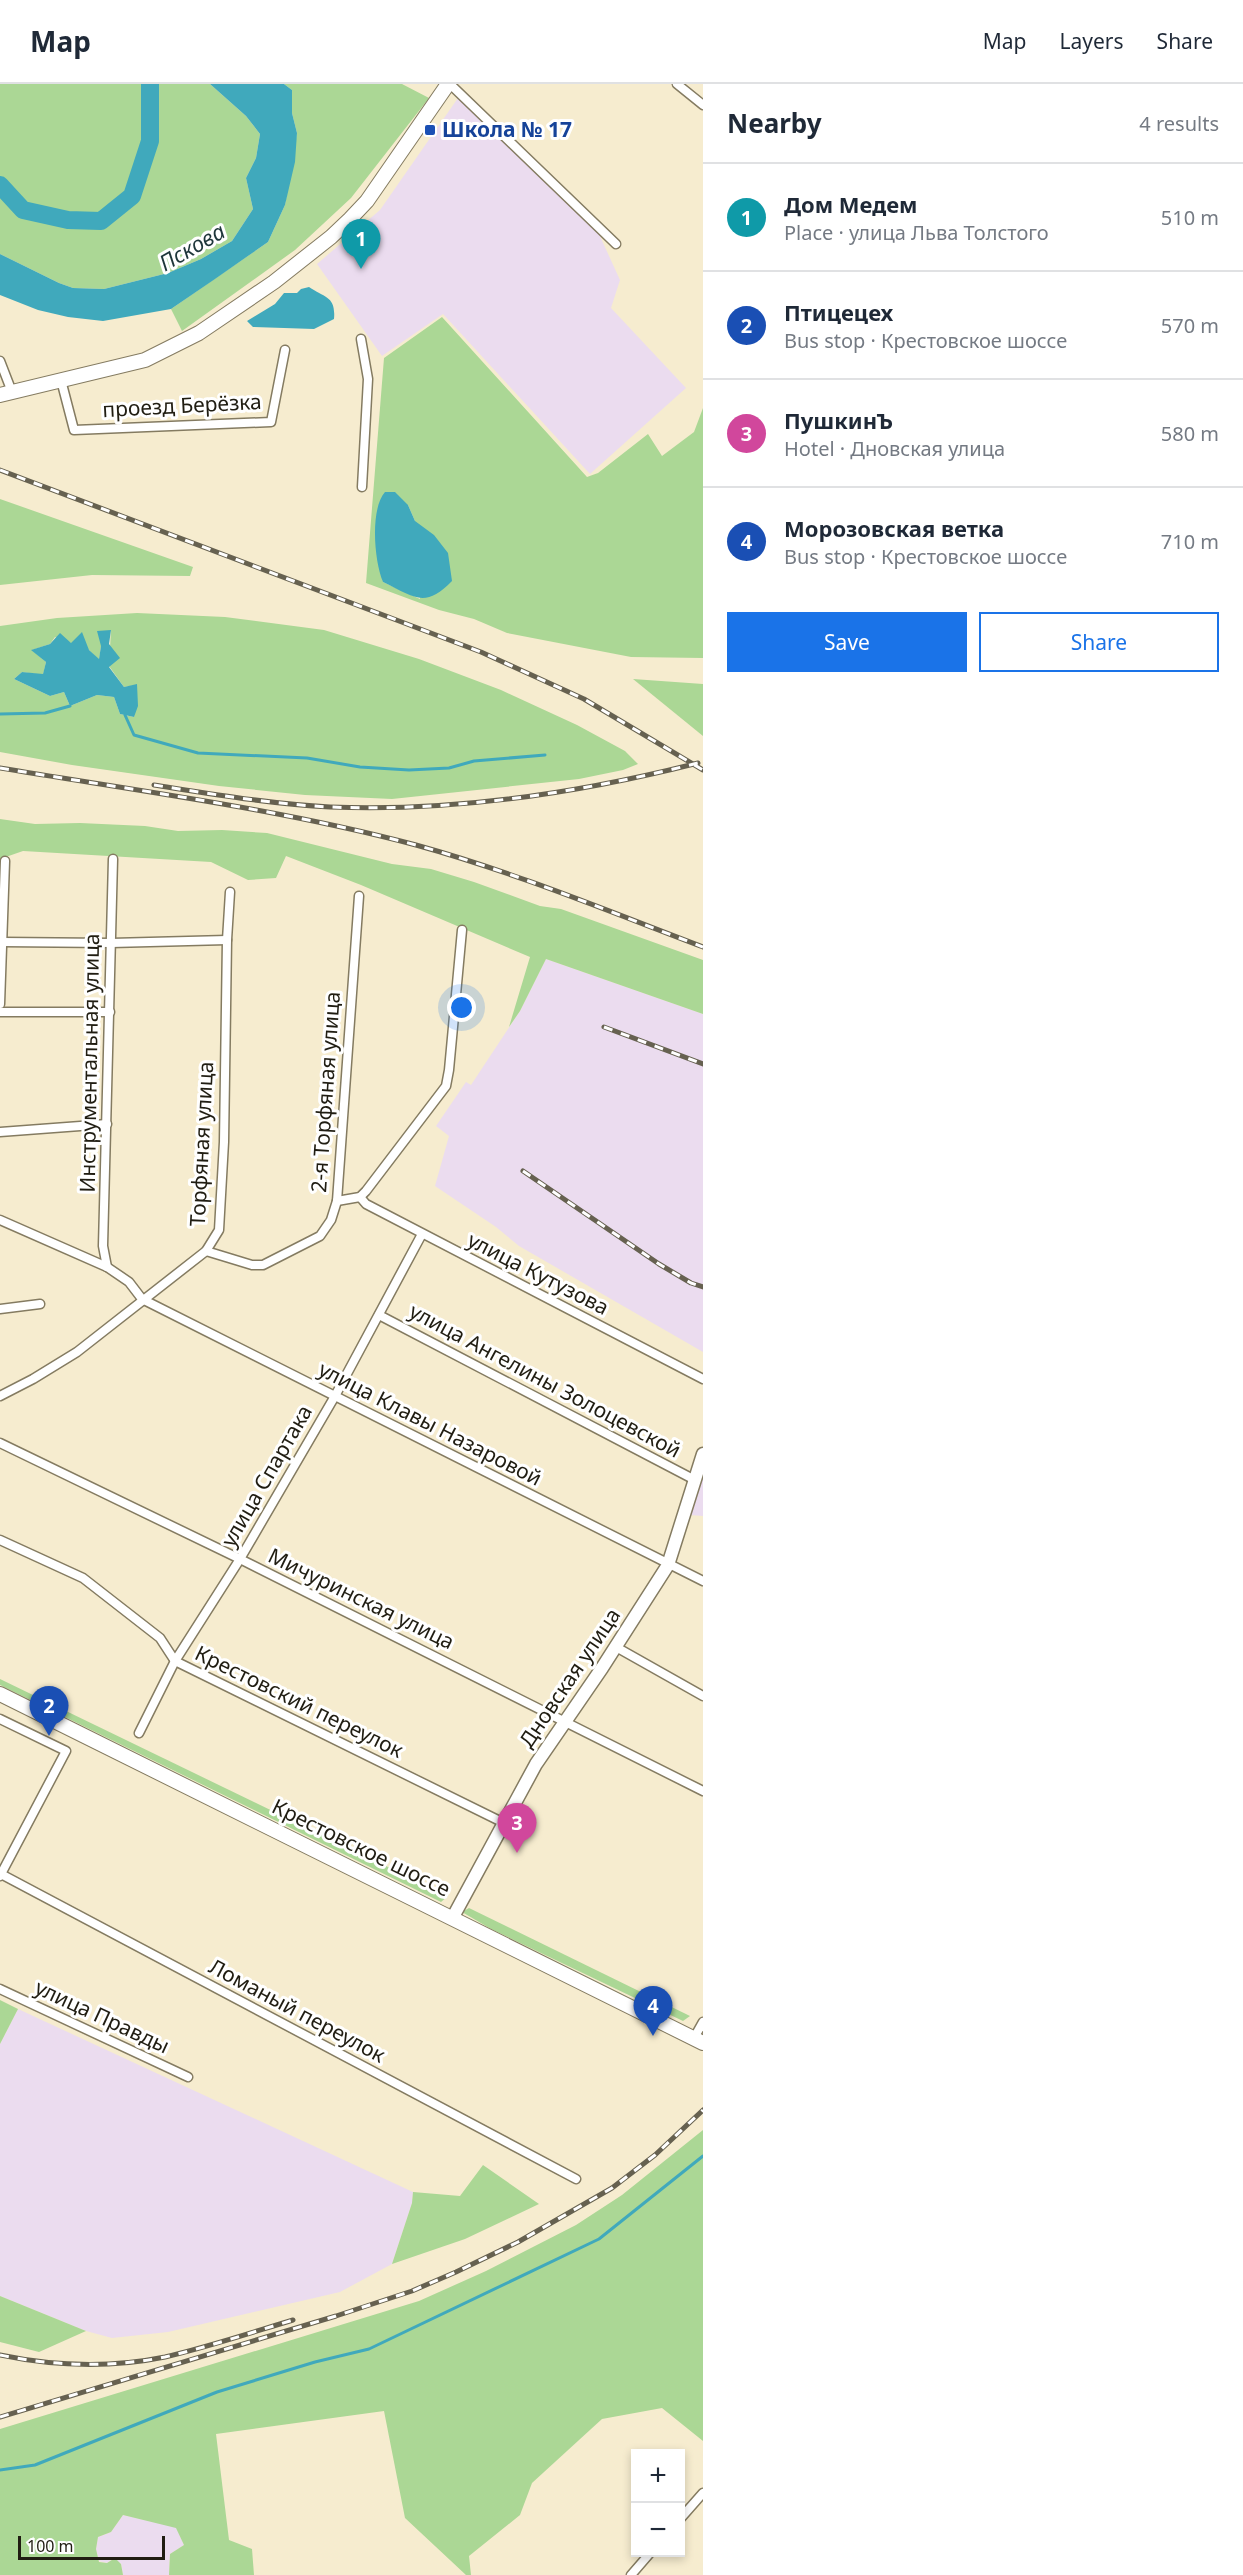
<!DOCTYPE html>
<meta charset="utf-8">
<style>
:root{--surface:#fff;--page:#f6f6f7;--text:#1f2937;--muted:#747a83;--line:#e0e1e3;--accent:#1a73e8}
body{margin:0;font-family:"Noto Sans",sans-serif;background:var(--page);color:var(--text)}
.controls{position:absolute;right:18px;bottom:18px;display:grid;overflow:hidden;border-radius:0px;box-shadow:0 3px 9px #0003}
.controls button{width:54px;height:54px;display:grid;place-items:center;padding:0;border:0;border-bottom:2px solid var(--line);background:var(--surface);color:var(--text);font:30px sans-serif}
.scale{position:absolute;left:18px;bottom:15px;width:147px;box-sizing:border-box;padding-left:6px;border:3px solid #201d12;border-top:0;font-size:16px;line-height:21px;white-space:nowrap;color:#201d12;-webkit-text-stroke:4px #fff;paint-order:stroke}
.you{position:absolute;left:462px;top:924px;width:21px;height:21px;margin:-15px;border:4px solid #fff;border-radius:50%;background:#1a73e8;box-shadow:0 0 0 9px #1a73e833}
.badge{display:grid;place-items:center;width:39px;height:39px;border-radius:50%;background:var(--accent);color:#fff;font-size:20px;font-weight:700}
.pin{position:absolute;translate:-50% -50px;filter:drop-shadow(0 2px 3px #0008)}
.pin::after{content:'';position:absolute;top:32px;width:21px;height:18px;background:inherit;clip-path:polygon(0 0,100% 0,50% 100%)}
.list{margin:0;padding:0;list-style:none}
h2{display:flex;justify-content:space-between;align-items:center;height:78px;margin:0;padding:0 24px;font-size:26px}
h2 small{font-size:20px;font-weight:400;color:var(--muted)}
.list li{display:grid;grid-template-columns:39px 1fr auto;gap:18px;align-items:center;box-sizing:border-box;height:108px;padding:0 24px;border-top:2px solid var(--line)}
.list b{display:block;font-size:22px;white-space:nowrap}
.list p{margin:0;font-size:20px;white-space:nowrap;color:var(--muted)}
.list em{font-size:20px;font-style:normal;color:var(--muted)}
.actions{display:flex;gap:12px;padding:18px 24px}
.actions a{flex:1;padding:14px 0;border:2px solid var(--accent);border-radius:0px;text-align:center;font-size:21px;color:var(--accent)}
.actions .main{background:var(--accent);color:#fff}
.map{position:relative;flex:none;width:703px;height:2491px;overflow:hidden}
header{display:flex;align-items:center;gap:36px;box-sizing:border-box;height:84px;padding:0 30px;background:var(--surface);border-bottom:2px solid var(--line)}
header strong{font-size:28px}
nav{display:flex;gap:33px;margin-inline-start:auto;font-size:21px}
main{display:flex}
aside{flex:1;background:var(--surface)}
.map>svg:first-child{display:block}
</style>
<header>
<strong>Map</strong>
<nav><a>Map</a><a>Layers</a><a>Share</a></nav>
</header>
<main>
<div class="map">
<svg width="703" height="2491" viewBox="0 0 703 2491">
<rect width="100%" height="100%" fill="#f6eccf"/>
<g fill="#ebdcef">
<path d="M 458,14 L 599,150 L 620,196 L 611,224 L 686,304 L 590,390 L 443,230 L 382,272 L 317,180 L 380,126 Z"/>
<path d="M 546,875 L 703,930 L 703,1268 L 519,1162 L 496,1143 L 435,1102 L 449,1052 L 436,1042 L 466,998 L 471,1001 L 520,927 Z"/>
<path d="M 703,1387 L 703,1432 L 690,1431 Z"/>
<path d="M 18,1925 L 413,2108 L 412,2119 L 392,2180 L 340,2208 L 168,2248 L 112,2254 L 86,2247 L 0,2212 L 0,1960 Z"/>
<path d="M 123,2431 L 176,2443 L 184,2461 L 170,2470 L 169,2491 L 123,2491 L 121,2480 L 114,2474 L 107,2479 L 99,2477 L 96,2465 L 98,2453 L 111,2448 Z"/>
</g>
<g fill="#abd795" fill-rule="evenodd">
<path d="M 0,0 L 210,0 L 246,32 L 260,50 L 256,74 L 246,94 L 253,125 L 232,157 L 201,175 L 168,189 L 104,205 L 73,204 L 59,199 L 0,170 Z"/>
<path d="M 284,0 L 402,0 L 429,14 L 351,114 L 295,166 L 182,247 L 171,225 L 268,158 L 285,121 L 297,49 L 292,29 L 292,6 Z"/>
<path d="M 442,233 L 587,393 L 598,389 L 648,350 L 662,372 L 694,348 L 703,324 L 703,574 L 631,573 L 507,549 L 474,535 L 439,526 L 366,499 L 384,274 ZM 408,421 L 415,437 L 420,515 L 383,498 L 377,428 Z"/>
<path d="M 0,415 L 193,483 L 190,492 L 92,491 L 0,501 Z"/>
<path d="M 137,529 L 225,533 L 324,546 L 419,575 L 501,606 L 577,641 L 625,667 L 638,680 L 623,686 L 579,695 L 392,715 L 305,711 L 219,702 L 72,681 L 0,668 L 0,542 L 57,534 ZM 111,546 L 109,582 L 124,603 L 137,601 L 134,633 L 120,630 L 114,613 L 97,611 L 70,622 L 64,608 L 50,612 L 14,595 L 22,588 L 43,591 L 46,578 L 32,566 L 50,560 L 55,553 L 89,566 L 99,576 L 101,562 Z"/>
<path d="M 633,595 L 703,600 L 703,652 Z"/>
<path d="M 0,735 L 35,740 L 80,739 L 145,742 L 178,747 L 222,746 L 267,749 L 392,780 L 431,785 L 474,798 L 540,822 L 561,825 L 703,876 L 703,930 L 546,875 L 520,927 L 509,943 L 530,873 L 361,801 L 286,772 L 276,794 L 248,796 L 211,778 L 23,767 L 0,775 Z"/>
<path d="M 0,1595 L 448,1812 L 441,1818 L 0,1601 Z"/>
<path d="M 469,1824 L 690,1932 L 683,1937 L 491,1845 L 462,1828 Z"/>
<path d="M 0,1916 L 18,1925 L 0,1960 Z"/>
<path d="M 703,2046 L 703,2357 L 662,2324 L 602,2335 L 532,2399 L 520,2431 L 469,2472 L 471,2491 L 466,2491 L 405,2434 L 384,2327 L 216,2350 L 229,2456 L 252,2465 L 254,2491 L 169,2491 L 170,2470 L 184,2461 L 176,2444 L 123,2431 L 111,2448 L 98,2453 L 96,2465 L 99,2478 L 107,2479 L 115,2474 L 121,2480 L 123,2491 L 0,2491 L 0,2345 L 419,2217 L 486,2187 L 576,2141 L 622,2111 Z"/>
<path d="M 483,2081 L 539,2120 L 465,2155 L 392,2180 L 412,2119 L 413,2108 L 460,2112 Z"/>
<path d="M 0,2212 L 86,2247 L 39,2268 L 0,2258 Z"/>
</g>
<g fill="#40a9bc">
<path d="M 210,0 L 284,0 L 292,6 L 292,29 L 297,49 L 295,78 L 285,121 L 268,158 L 215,195 L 171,225 L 103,237 L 68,233 L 38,226 L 0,211 L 0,170 L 59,199 L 73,204 L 104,205 L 168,189 L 201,175 L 232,157 L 253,125 L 246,94 L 256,74 L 260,50 L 246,32 Z"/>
<path d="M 309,203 C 325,214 336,212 334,235 L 314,245 L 253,243 L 247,237 L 275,220 L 284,209 L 297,209 L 301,205 Z"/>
<path d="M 385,408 L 395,408 L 408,421 L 415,437 L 434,451 L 448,469 L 452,497 C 425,525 414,513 383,498 C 374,477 370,425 385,408 Z"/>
<path d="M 111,546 L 109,560 L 120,574 L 109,583 L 124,603 L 137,600 L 138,622 L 134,633 L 120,630 L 114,613 L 97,611 L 70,622 L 64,608 L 50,612 L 14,595 L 22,588 L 43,590 L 46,578 L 31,566 L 50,560 L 60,549 L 71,559 L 82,548 L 89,566 L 99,575 L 101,562 L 97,547 Z"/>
</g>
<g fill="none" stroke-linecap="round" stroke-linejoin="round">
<g stroke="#40a9bc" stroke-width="3">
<path d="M 0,630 L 45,629 L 70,622"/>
<path d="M 125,631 L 134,651 L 198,669 L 307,674 L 360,683 L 409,686 L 449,684 L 474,677 L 545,671"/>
<path d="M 0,2386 L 35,2381 L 217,2308 L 315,2278 L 369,2265 L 599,2155 L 703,2072"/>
</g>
<path stroke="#40a9bc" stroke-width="18" d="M 0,101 L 23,126 L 68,136 L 101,137 L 132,112 L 150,57 L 150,0"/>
<g stroke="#847b61" stroke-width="11">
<g id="street">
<path d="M 450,0 L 616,160"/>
<path d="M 677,0 L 703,21"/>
<path d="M 361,255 L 368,295 L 362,403"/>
<path d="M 0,277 L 12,308"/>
<path d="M 61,296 L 74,346 L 271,338 L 285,266"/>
<path d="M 2,858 L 111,859 L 227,856"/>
<path d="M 0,920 L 5,777"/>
<path d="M 0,928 L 110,928"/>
<path d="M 0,1048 L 107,1040"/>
<path d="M 360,1113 L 366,1120 L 703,1295"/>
<path d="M 337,1117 L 360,1113 L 366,1107 L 446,1002 L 449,986 L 462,846"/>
<path d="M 0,1136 L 107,1183 L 129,1198 L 142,1215 L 703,1497"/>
<path d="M 206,1167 L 252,1181 L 263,1181 L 320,1152 L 331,1136 L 337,1117 L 359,812"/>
<path d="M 107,1183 L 103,1162 L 113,775"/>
<path d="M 0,1225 L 40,1220"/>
<path d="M 379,1231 L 695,1396"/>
<path d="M 0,1312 L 33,1295 L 77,1268 L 206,1167 L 219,1146 L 224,1058 L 227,856 L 230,808"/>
<path d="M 0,1359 L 240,1475 L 703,1707"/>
<path d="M 0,1456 L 83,1494 L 160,1554 L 175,1577 L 504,1739"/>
<path d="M 616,1563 L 703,1612"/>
<path d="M 0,1635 L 66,1667 L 0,1792"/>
<path d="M 139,1649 L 175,1577 L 240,1475 L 335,1312 L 422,1150"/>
<path d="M 1,1790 L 576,2095"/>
<path d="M 0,1905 L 188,1993"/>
<path d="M 694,1954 L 703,1938"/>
<path d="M 680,2435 L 703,2409"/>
<path d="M 631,2491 L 651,2468"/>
</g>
</g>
<g stroke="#847b61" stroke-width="15">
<path id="secondary" d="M 453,1833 L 536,1680 L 602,1584 L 668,1481 L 703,1370"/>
</g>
<g stroke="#847b61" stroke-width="16">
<g id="primary">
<path d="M 0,311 L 145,276 L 199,249 L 274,198 L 331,153 L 350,135 L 367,117 L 448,0"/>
<path d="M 0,1610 L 703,1959"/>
</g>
</g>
<use href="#street" stroke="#fff" stroke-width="8"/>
<use href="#secondary" stroke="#fff" stroke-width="12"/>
<use href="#primary" stroke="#fff" stroke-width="14"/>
<g stroke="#666150" stroke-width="5">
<g id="rail">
<path d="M 0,386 L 481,568 L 584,615 L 703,686"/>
<path d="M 0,684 C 139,707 280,725 416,761 C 514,788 608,827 703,863"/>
<path d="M 154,701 C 212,710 271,720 330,723 C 453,728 579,709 698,679"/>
<path d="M 604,943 L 703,980"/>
<path d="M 523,1087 L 659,1180 L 691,1199 L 703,1203"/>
<path d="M 0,2271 C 53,2282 111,2284 165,2273 C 208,2263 250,2249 293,2236"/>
<path d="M 0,2333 L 336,2232 L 412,2207 L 456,2188 L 518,2158 L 612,2104 L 655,2071 L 703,2026"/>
</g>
</g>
<use href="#rail" stroke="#fff" stroke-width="3" stroke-dasharray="9" stroke-linecap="butt"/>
</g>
<rect fill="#1a4fb4" stroke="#fff" stroke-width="2" x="424" y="40" width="12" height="12" rx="3"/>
<g text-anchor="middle" stroke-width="6" stroke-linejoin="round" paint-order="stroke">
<g font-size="21" font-weight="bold" fill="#164399" stroke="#fff" text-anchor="start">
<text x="442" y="53">Школа № 17</text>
</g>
<g font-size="21" fill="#201d12" stroke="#fff">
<text transform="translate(182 322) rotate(-3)" y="7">проезд Берёзка</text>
<text transform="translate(90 979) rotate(-89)" y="7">Инструментальная улица</text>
<text transform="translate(326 1008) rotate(-86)" y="7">2-я Торфяная улица</text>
<text transform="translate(202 1060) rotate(-87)" y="7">Торфяная улица</text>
<text transform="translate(538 1190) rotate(27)" y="7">улица Кутузова</text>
<text transform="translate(545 1297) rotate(28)" y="7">улица Ангелины Золоцевской</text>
<text transform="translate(430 1340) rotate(27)" y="7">улица Клавы Назаровой</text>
<text transform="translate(267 1392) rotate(-60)" y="7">улица Спартака</text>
<text transform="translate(361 1515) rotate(26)" y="7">Мичуринская улица</text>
<text transform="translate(570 1594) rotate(-56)" y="7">Дновская улица</text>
<text transform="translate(299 1618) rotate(26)" y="7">Крестовский переулок</text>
<text transform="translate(361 1764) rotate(26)" y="7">Крестовское шоссе</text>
<text transform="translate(297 1927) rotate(28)" y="7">Ломаный переулок</text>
<text transform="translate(102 1933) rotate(25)" y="7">улица Правды</text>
</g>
<g font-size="22" font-style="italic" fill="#1e363a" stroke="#fff">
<text transform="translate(192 163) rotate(-30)" y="8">Пскова</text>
</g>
</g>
</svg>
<div class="controls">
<button>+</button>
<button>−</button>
</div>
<div class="scale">100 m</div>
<div class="you"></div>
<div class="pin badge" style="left:361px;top:185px;background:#0f9aa8">1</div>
<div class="pin badge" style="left:49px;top:1652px;background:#1a4fb4">2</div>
<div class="pin badge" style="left:517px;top:1769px;background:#d1479c">3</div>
<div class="pin badge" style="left:653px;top:1952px;background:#1a4fb4">4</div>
</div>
<aside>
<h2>Nearby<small>4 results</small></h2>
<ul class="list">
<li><span class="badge" style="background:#0f9aa8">1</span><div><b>Дом Медем</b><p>Place · улица Льва Толстого</p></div><em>510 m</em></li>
<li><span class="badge" style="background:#1a4fb4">2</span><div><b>Птицецех</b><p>Bus stop · Крестовское шоссе</p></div><em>570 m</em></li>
<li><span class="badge" style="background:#d1479c">3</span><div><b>ПушкинЪ</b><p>Hotel · Дновская улица</p></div><em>580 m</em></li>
<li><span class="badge" style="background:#1a4fb4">4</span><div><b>Морозовская ветка</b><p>Bus stop · Крестовское шоссе</p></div><em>710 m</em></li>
</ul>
<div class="actions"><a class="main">Save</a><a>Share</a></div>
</aside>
</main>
